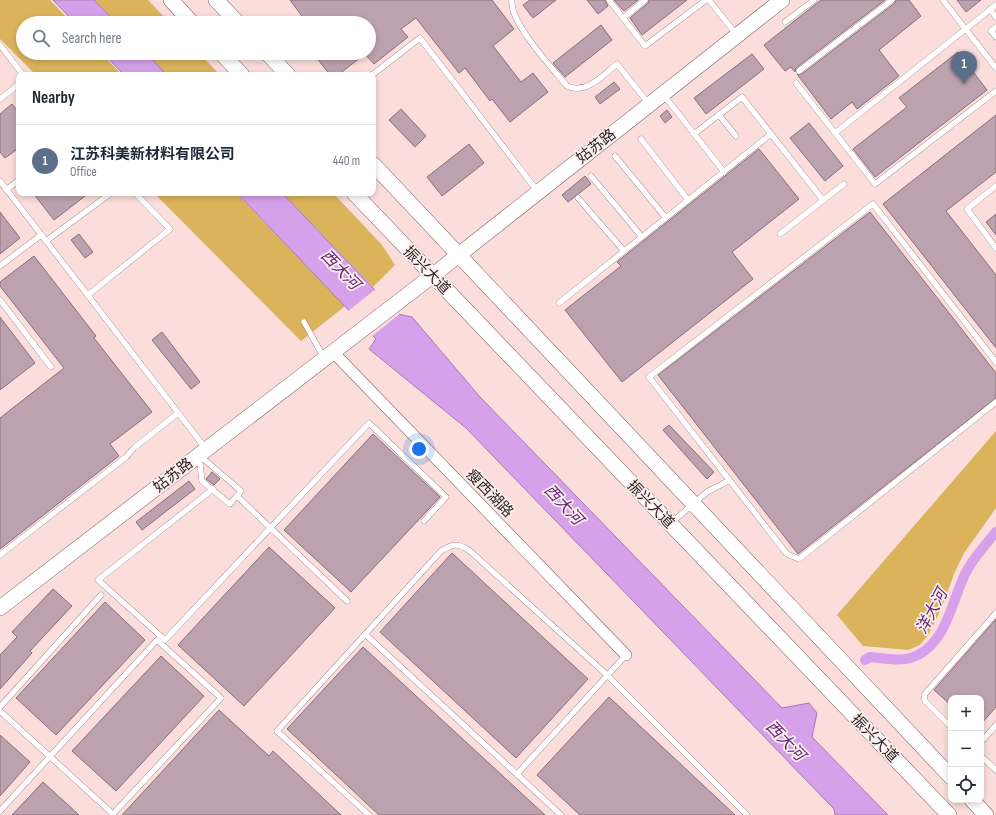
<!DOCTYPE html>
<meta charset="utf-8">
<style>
:root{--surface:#fff;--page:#f6f6f7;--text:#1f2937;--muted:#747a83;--line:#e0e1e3;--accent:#307184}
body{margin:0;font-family:"Sofia Sans Condensed","Noto Sans SC",sans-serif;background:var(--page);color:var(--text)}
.controls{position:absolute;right:12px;bottom:12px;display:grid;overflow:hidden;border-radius:8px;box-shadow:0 2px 6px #0003}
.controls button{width:36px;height:36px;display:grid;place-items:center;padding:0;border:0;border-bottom:1px solid var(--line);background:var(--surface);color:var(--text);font:20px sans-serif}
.you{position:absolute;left:419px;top:449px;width:14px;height:14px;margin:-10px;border:3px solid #fff;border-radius:50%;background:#1a73e8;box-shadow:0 0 0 6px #1a73e833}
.badge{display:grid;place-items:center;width:26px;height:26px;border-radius:50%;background:var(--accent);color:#fff;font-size:13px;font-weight:700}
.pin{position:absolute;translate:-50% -33px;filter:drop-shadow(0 1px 2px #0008)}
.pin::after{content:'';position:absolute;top:21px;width:14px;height:12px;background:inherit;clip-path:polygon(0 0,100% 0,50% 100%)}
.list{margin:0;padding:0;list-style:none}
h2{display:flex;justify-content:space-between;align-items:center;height:52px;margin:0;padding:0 16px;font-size:17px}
h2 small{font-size:13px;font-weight:400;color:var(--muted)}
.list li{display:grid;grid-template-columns:26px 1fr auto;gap:12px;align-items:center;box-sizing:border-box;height:72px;padding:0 16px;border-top:1px solid var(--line)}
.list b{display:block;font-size:15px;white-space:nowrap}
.list p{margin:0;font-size:13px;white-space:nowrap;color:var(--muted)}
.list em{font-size:13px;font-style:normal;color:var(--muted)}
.icon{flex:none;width:22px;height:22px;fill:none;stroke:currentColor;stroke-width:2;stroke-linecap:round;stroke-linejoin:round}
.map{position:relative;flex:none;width:996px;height:815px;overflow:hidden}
.search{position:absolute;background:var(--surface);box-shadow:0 2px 6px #0003;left:16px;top:16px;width:360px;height:44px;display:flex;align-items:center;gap:10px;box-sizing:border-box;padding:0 14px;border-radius:22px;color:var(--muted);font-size:15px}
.panel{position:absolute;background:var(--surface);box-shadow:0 2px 6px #0003;left:16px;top:72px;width:360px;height:124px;border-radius:8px}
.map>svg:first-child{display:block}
</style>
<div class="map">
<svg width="996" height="815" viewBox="0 0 996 815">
<rect width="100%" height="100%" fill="#fbdddb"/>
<g fill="#dbb35a">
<path d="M 0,0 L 50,0 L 72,23 L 23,23 L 23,53 L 101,53 L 122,75 L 36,75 L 0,39 Z"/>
<path d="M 94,0 L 148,0 L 170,23 L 116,23 Z"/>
<path d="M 146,53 L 199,53 L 220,75 L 167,75 Z"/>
<path d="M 154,193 L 236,193 L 345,306 L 301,341 Z"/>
<path d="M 282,193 L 333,193 L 382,245 L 395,265 L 373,287 Z"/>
<path d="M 996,431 L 996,508 L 964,553 L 954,574 L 942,607 L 929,634 L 920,645 L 908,650 L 863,646 L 837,615 Z"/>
</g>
<g fill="#d7a0eb" stroke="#a57bb0">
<path d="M 53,0 L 94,0 L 116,23 L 75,23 Z"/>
<path d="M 103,53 L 146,53 L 167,75 L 124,75 Z"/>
<path d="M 237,193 L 282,193 L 398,314 L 412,317 L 480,397 L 782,708 L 809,703 L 817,713 L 812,737 L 888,815 L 835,815 L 834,809 L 466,428 L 369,349 L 376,339 Z"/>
</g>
<path fill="#fbdddb" d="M 377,288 L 402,312 L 371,337 L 347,312 Z"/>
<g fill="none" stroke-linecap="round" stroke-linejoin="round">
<path stroke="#d7a0eb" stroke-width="10" d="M 865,660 L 870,657 C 884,658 904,663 918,655 C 947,640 952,601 965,574 C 973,558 985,545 996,532"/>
</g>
<g fill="#bca2ae" stroke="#87707a">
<path d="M 290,0 L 492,0 L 514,29 L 493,46 L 521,82 L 533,73 L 548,92 L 510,122 L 492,99 L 490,101 L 465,68 L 459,73 L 416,18 L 401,29 L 408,37 L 374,64 L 365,54 L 338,75 L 330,75 L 313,53 L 369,53 L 369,23 L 307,23 Z"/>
<path d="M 530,0 L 556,0 L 533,18 L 523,5 Z"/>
<path d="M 587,0 L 605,0 L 608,6 L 598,14 Z"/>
<path d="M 614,0 L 638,0 L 624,11 Z"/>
<path d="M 649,0 L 687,0 L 642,35 L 630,18 L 648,3 Z"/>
<path d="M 821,0 L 885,0 L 796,68 L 795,72 L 791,67 L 785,71 L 764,45 Z"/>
<path d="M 896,0 L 909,0 L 921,16 L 879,50 L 899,76 L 857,109 L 852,102 L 831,119 L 797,74 L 802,74 L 895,3 Z"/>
<path d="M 957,0 L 981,0 L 966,12 Z"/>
<path d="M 601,25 L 612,40 L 565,77 L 553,63 Z"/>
<path d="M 958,52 L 987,90 L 875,177 L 853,149 L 907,107 L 899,98 Z"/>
<path d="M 752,54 L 764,69 L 706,114 L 694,98 Z"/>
<path d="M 614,82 L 620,89 L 600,104 L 595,97 Z"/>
<path d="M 12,104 L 19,113 L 19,148 L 5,158 L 0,152 L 0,114 Z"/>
<path d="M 401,109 L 426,136 L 415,147 L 389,120 Z"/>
<path d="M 667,110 L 672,117 L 665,123 L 660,116 Z"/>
<path d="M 996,115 L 996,172 L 946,211 L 996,275 L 996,348 L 883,204 Z"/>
<path d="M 809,123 L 843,166 L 825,181 L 790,138 Z"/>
<path d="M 469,144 L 484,163 L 442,196 L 427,177 Z"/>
<path d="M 759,149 L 799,199 L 732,252 L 753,279 L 622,382 L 565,310 L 621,266 L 617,262 Z"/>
<path d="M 585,176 L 591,184 L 568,202 L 562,195 Z"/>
<path d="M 33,193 L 89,193 L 54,220 Z"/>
<path d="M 0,212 L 20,238 L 0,254 Z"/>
<path d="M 870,212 L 996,373 L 996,398 L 798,554 L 658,375 Z"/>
<path d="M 996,214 L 996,235 L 986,222 Z"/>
<path d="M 79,234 L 93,252 L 85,258 L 71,240 Z"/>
<path d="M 34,256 L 96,336 L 94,338 L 152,412 L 110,444 L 119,456 L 0,549 L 0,418 L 64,368 L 0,286 L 0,282 Z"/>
<path d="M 0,317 L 35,363 L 0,390 Z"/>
<path d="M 162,332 L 200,382 L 191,389 L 152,340 Z"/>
<path d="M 669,425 L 714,472 L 707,479 L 663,430 Z"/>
<path d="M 373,434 L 440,497 L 351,592 L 284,530 Z"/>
<path d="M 212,472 L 220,479 L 214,485 L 206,479 Z"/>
<path d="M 189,481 L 195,489 L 142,530 L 136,522 Z"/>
<path d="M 269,547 L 335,608 L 244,706 L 178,645 Z"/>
<path d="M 452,553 L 588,679 L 516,758 L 380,632 Z"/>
<path d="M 53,589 L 72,606 L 30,651 L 32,653 L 0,689 L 0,655 L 17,637 L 12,632 Z"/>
<path d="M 105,602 L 145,640 L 56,735 L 16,698 Z"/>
<path d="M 996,619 L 996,707 L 981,724 L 981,698 L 951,698 L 951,705 L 934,690 Z"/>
<path d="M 363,647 L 545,815 L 379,815 L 287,729 Z"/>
<path d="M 161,656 L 204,696 L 116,791 L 72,751 Z"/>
<path d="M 609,697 L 735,815 L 580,815 L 537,775 Z"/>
<path d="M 219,710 L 269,756 L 273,751 L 341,815 L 122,815 Z"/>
<path d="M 0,735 L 30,762 L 0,796 Z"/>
<path d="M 43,782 L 79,815 L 12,815 Z"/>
</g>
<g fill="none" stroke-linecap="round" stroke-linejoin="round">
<g stroke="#785e5d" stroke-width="6">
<g id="lane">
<path d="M 512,0 C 509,22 553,69 567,86 C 586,95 603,75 617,64 L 649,104"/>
<path d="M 609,0 L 645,46 L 706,0"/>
<path d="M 709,0 L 736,34"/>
<path d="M 943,0 L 996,68"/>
<path d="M 990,9 L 996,17"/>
<path d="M 623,18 L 645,0"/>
<path d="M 785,22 L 814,0"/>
<path d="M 996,27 L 991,31 L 996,37"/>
<path d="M 0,45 L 23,75"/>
<path d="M 799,71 L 892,0"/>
<path d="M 372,75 L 420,38 L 538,192"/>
<path d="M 796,83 L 875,184 L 996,91"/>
<path d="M 663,94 L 724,172"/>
<path d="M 0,99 L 19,84"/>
<path d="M 719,115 L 736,136"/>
<path d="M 835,133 L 996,5"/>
<path d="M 694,134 L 742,97 L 823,200"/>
<path d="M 641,139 L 688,200"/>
<path d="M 615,156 L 666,218"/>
<path d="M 591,176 L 642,237"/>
<path d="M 0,181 L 206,449"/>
<path d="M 996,186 L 967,209 L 996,248"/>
<path d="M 6,190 L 19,180"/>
<path d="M 578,198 L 624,251"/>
<path d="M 780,234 L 844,184"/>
<path d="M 46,241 L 111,193"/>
<path d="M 0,266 L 41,235"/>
<path d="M 88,295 L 170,229 L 135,193"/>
<path d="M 0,300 L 51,367"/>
<path d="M 559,303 L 771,134"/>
<path d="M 304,322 L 324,358"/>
<path d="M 996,362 L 873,204 L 649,377 L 787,554 L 799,559 L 996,402"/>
<path d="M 199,455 L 241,491 L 230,504 L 202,481 Z"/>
<path d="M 213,489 L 98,580 L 165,640 L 369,423 L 446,497 L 424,521"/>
<path d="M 237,496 L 347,601"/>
<path d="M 670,524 L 707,492 L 728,481"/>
<path d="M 0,555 L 126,457 L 134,448 L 178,413"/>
<path d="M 365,634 L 561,815"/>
<path d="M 0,707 L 101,595"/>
<path d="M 0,711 L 113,814"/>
<path d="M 951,727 L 925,701 L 924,695 L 996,613"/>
<path d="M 981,742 L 996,725"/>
<path d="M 981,756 L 996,770"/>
<path d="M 517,774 L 626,655"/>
<path d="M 0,811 L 157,640 L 221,698 L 112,815"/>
<path d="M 369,815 L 277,731 L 441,551 C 454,543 458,543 470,551 L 607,675 L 747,815"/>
</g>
</g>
<g stroke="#785e5d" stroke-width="12">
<path id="street" d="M 333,352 L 626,655"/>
</g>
<g stroke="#785e5d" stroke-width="16">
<g id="secondary">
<path d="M 171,0 L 192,23"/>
<path d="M 216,0 L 238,23"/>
<path d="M 221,53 L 242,75"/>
<path d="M 267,53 L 288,75"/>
<path d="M 373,164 L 951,777"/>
<path d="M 354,193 L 949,815"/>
<path d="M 0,608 L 432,276 L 782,0"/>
<path d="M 972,800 L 986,815"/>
</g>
</g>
<use href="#lane" stroke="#fff" stroke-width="5.5"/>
<use href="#street" stroke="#fff" stroke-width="11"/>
<use href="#secondary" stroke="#fff" stroke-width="15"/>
</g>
<g text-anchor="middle" stroke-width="3.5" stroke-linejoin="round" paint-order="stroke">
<g font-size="15" fill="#302525" stroke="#fbefee">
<text transform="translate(596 146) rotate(-38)" y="5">姑苏路</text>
<text transform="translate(427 270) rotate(46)" y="5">振兴大道</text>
<text transform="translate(173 475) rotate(-38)" y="5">姑苏路</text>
<text transform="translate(490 493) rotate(46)" y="5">瘦西湖路</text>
<text transform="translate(651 504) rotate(46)" y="5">振兴大道</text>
<text transform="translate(875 738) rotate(46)" y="5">振兴大道</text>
</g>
<g font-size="16" font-style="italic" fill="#66237b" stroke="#fbefee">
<text transform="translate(341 269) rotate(46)" y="6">西大河</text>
<text transform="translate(564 504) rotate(47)" y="6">西大河</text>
<text transform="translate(931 611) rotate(-62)" y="6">洋大河</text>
<text transform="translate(786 740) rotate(46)" y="6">西大河</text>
</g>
</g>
</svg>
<div class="controls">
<button>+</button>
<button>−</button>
<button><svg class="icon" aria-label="locate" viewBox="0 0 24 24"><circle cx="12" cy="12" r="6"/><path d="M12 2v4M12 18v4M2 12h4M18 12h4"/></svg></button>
</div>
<div class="you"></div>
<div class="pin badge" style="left:964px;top:84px;background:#5c6f8a">1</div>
<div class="search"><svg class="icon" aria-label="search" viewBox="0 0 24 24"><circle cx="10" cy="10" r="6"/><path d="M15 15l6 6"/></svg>Search here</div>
<section class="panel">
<h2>Nearby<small></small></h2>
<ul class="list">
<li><span class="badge" style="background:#5c6f8a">1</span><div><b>江苏科美新材料有限公司</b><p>Office</p></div><em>440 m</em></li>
</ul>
</section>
</div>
